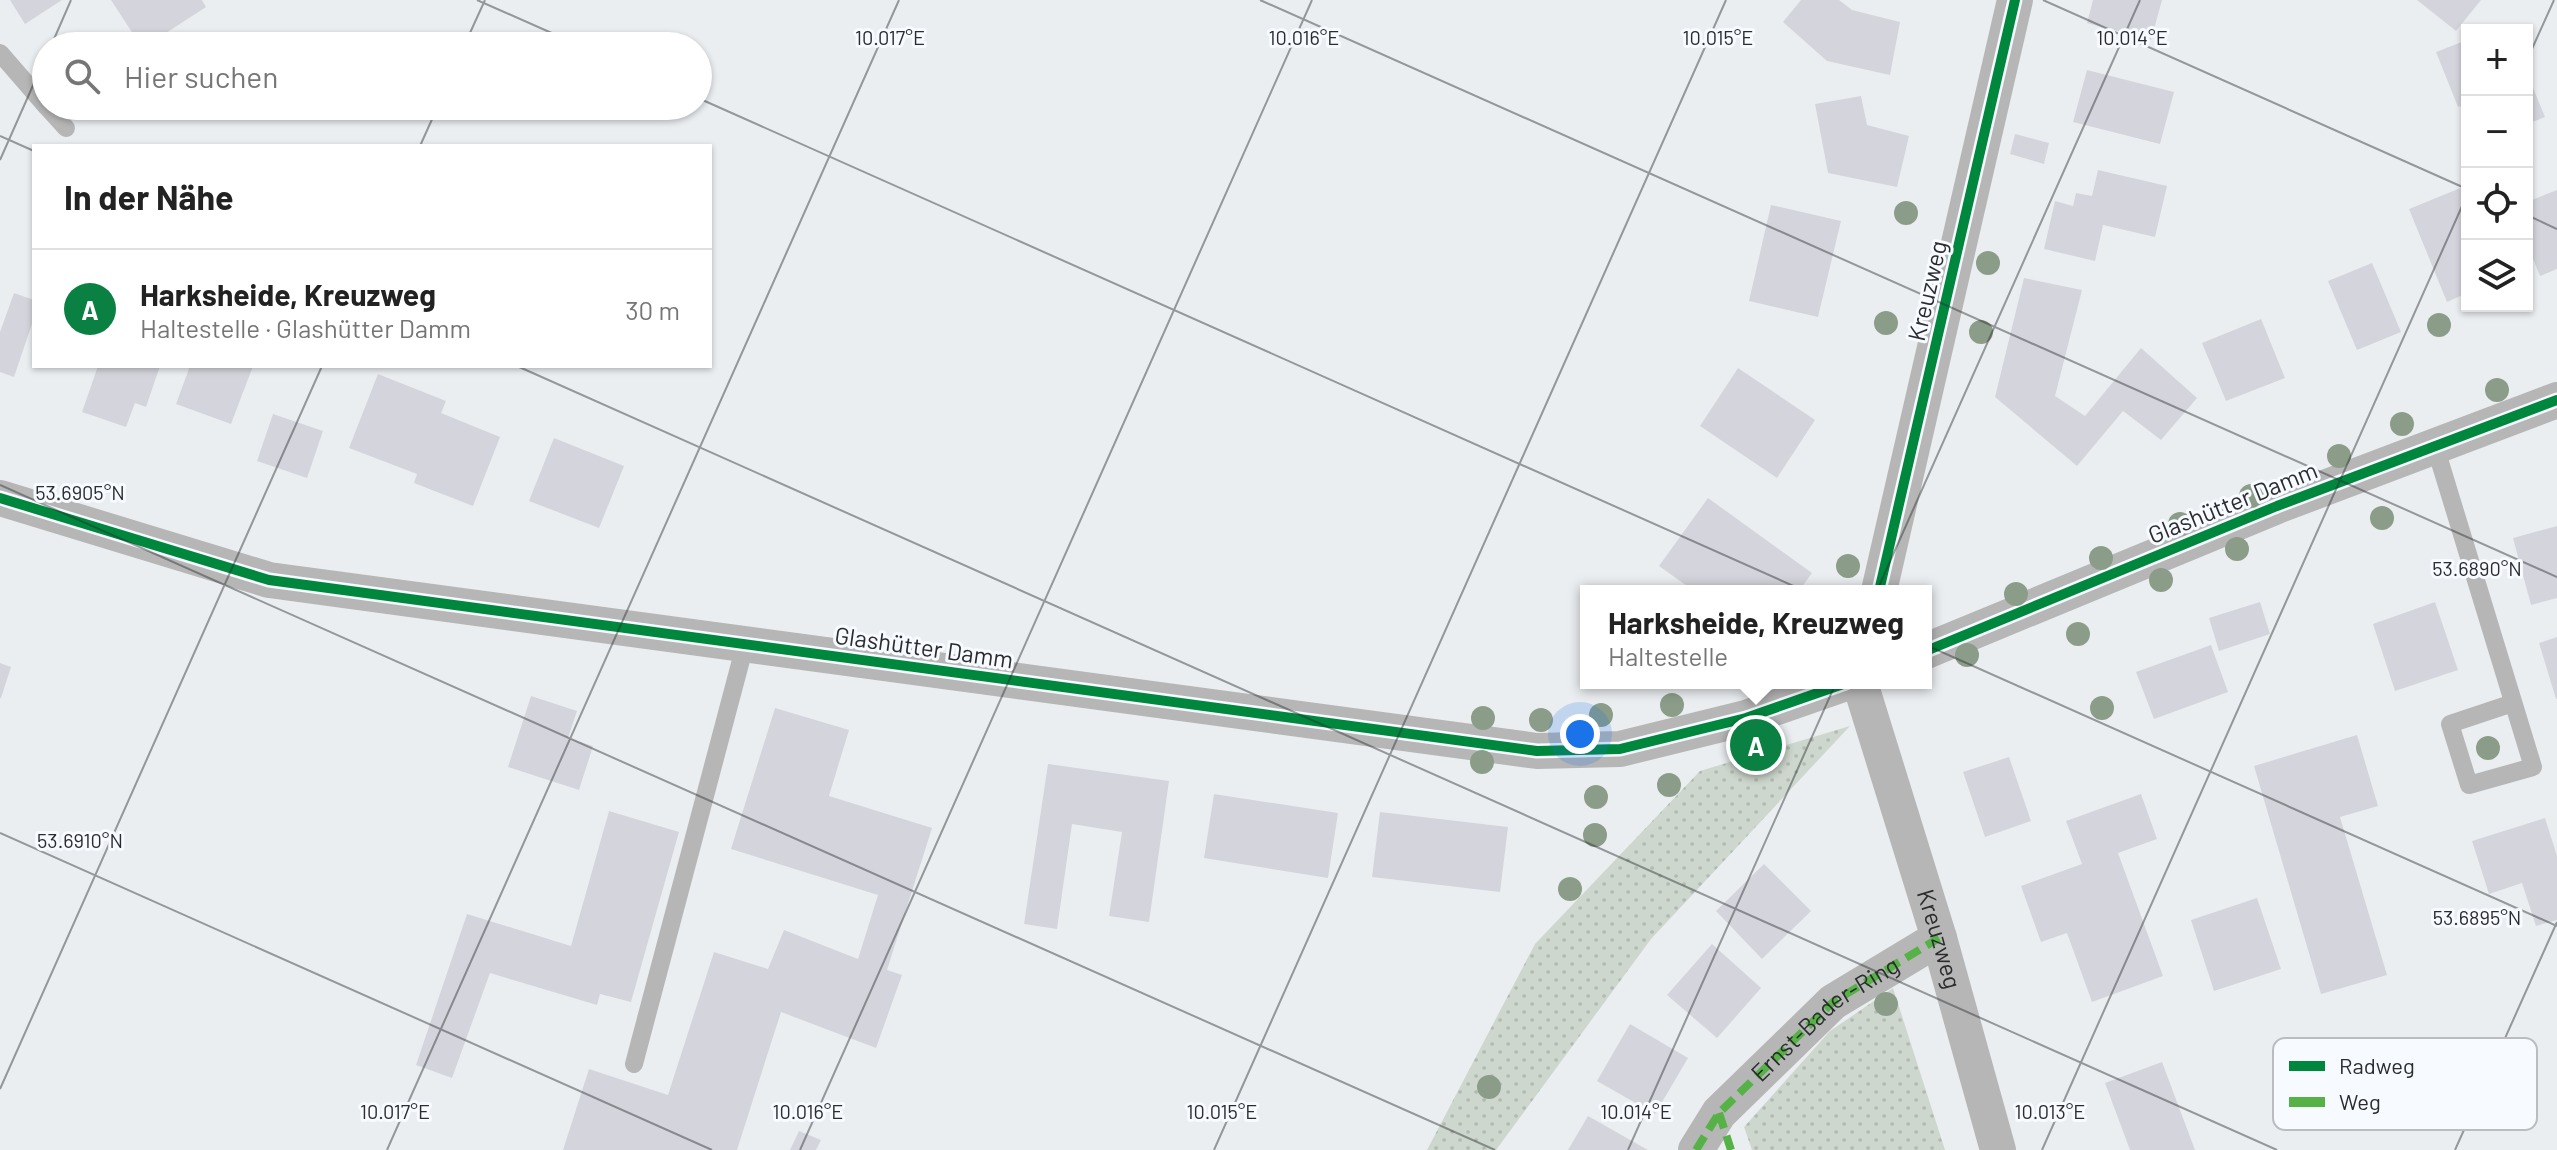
<!DOCTYPE html>
<html lang="de">
<meta charset="utf-8">
<style>
:root{--surface:#fff;--page:#f2f2f2;--text:#222;--muted:#767676;--line:#e0e0e0;--accent:#0b8043}
body{margin:0;font-family:Barlow,sans-serif;background:var(--page);color:var(--text)}
.controls{position:absolute;right:24px;top:24px;display:grid;overflow:hidden;border-radius:0px;box-shadow:0 2px 6px #0004}
.controls button{width:72px;height:72px;display:grid;place-items:center;padding:0;border:0;border-bottom:2px solid var(--line);background:var(--surface);color:var(--text);font:40px sans-serif}
.you{position:absolute;left:1580px;top:734px;width:28px;height:28px;margin:-20px;border:6px solid #fff;border-radius:50%;background:#1a73e8;box-shadow:0 0 0 12px #1a73e833}
.badge{display:grid;place-items:center;width:52px;height:52px;border-radius:50%;background:var(--accent);color:#fff;font-size:26px;font-weight:700}
.pin{position:absolute;translate:-50% -50%;border:4px solid #fff;box-shadow:0 2px 8px #0006}
.popup{position:absolute;left:1580px;top:585px;width:352px;height:104px;box-sizing:border-box;display:grid;place-content:center;border-radius:0px;background:var(--surface);filter:drop-shadow(0 2px 6px #0005);font-size:26px;white-space:nowrap;color:var(--muted)}
.popup b{font-size:30px;color:var(--text)}
.popup::after{content:'';position:absolute;left:50%;top:100%;margin-left:-16px;border:16px solid transparent;border-top-color:var(--surface)}
.list{margin:0;padding:0;list-style:none}
h2{display:flex;justify-content:space-between;align-items:center;height:104px;margin:0;padding:0 32px;font-size:34px}
h2 small{font-size:26px;font-weight:400;color:var(--muted)}
.list li{display:grid;grid-template-columns:52px 1fr auto;gap:24px;align-items:center;box-sizing:border-box;height:120px;padding:0 32px;border-top:2px solid var(--line)}
.list b{display:block;font-size:30px;white-space:nowrap}
.list p{margin:0;font-size:26px;white-space:nowrap;color:var(--muted)}
.list em{font-size:26px;font-style:normal;color:var(--muted)}
.icon{flex:none;width:44px;height:44px;fill:none;stroke:currentColor;stroke-width:2;stroke-linecap:round;stroke-linejoin:round}
.map{position:relative;flex:none;width:2557px;height:1150px;overflow:hidden}
.search{position:absolute;background:var(--surface);box-shadow:0 2px 6px #0004;left:32px;top:32px;width:680px;height:88px;display:flex;align-items:center;gap:20px;box-sizing:border-box;padding:0 28px;border-radius:44px;color:var(--muted);font-size:30px}
.panel{position:absolute;background:var(--surface);box-shadow:0 2px 6px #0004;left:32px;top:144px;width:680px;height:224px;border-radius:0px}
.map>svg:first-child{display:block}
</style>
<div class="map">
<svg width="2557" height="1150" viewBox="0 0 2557 1150">
<defs>
<pattern id="grass-dots" width="8" height="8" patternUnits="userSpaceOnUse" patternTransform="scale(2)"><rect width="8" height="8" fill="#ced7ce"/><path d="M2 2h.1M6 6h.1" fill="none" stroke="#b1b9b1" stroke-width="1.8" stroke-linecap="round"/></pattern>
</defs>
<rect width="100%" height="100%" fill="#ebeef1"/>
<g fill="url(#grass-dots)">
<path d="M 1850,726 L 1651,939 L 1496,1150 L 1427,1150 L 1535,944 L 1700,771 Z"/>
<path d="M 1893,988 L 1945,1150 L 1752,1150 L 1744,1127 L 1830,1031 Z"/>
</g>
<g fill="#d4d5dc">
<path d="M 10,0 L 62,0 L 25,24 Z"/>
<path d="M 111,0 L 202,0 L 206,7 L 146,46 L 141,46 Z"/>
<path d="M 1801,0 L 1839,0 L 1852,10 L 1900,22 L 1890,75 L 1827,61 L 1783,22 Z"/>
<path d="M 2093,0 L 2162,0 L 2151,40 L 2087,23 Z"/>
<path d="M 2417,0 L 2481,0 L 2456,31 Z"/>
<path d="M 2467,40 L 2467,104 L 2458,107 L 2436,52 Z"/>
<path d="M 2087,70 L 2174,92 L 2160,144 L 2073,122 Z"/>
<path d="M 2527,73 L 2545,117 L 2527,124 Z"/>
<path d="M 1861,96 L 1867,125 L 1909,136 L 1897,187 L 1828,173 L 1815,104 Z"/>
<path d="M 2015,134 L 2049,143 L 2044,164 L 2010,154 Z"/>
<path d="M 2098,170 L 2167,186 L 2155,237 L 2103,225 L 2095,261 L 2044,249 L 2055,201 L 2073,206 L 2076,193 L 2092,196 Z"/>
<path d="M 2463,187 L 2467,196 L 2467,293 L 2447,302 L 2409,209 Z"/>
<path d="M 2557,190 L 2557,269 L 2540,276 L 2527,244 L 2527,202 Z"/>
<path d="M 1771,205 L 1841,221 L 1818,317 L 1749,301 Z"/>
<path d="M 2372,263 L 2401,332 L 2357,350 L 2328,281 Z"/>
<path d="M 2024,278 L 2082,290 L 2055,396 L 2085,416 L 2141,348 L 2197,398 L 2161,440 L 2123,411 L 2077,466 L 1995,397 Z"/>
<path d="M 14,293 L 34,300 L 34,318 L 14,377 L 0,372 L 0,332 Z"/>
<path d="M 2261,319 L 2285,378 L 2226,401 L 2202,343 Z"/>
<path d="M 98,366 L 160,366 L 146,407 L 135,403 L 126,427 L 82,412 Z"/>
<path d="M 190,366 L 253,366 L 231,424 L 176,404 Z"/>
<path d="M 1738,368 L 1815,420 L 1777,478 L 1700,426 Z"/>
<path d="M 378,374 L 446,401 L 441,413 L 500,437 L 473,506 L 414,483 L 417,474 L 349,448 Z"/>
<path d="M 273,414 L 323,431 L 307,478 L 257,461 Z"/>
<path d="M 554,438 L 624,466 L 599,528 L 529,501 Z"/>
<path d="M 1708,498 L 1812,573 L 1799,591 L 1694,591 L 1659,566 Z"/>
<path d="M 2557,526 L 2557,598 L 2531,605 L 2513,538 Z"/>
<path d="M 2260,602 L 2270,634 L 2219,651 L 2209,618 Z"/>
<path d="M 2435,602 L 2458,670 L 2395,691 L 2373,624 Z"/>
<path d="M 2557,637 L 2557,699 L 2556,699 L 2539,643 Z"/>
<path d="M 2211,645 L 2228,692 L 2154,719 L 2136,672 Z"/>
<path d="M 0,663 L 11,667 L 1,698 L 0,698 Z"/>
<path d="M 531,696 L 577,711 L 568,738 L 593,746 L 579,790 L 508,767 Z"/>
<path d="M 775,708 L 849,730 L 829,796 L 932,828 L 887,970 L 902,975 L 876,1048 L 781,1012 L 737,1150 L 563,1150 L 589,1069 L 668,1095 L 714,952 L 768,969 L 784,930 L 858,959 L 878,895 L 731,849 Z"/>
<path d="M 2357,735 L 2378,806 L 2340,817 L 2387,975 L 2321,994 L 2254,766 Z"/>
<path d="M 2009,757 L 2031,821 L 1985,837 L 1963,772 Z"/>
<path d="M 1048,764 L 1169,781 L 1149,922 L 1109,916 L 1122,832 L 1072,824 L 1057,929 L 1024,924 Z"/>
<path d="M 1214,794 L 1338,813 L 1328,878 L 1204,858 Z"/>
<path d="M 2141,794 L 2157,839 L 2118,853 L 2163,976 L 2092,1002 L 2067,933 L 2041,942 L 2021,886 L 2082,864 L 2066,821 Z"/>
<path d="M 609,811 L 679,832 L 631,1002 L 600,994 L 597,1005 L 490,973 L 452,1078 L 416,1065 L 467,914 L 571,946 Z"/>
<path d="M 1380,812 L 1508,827 L 1500,892 L 1372,877 Z"/>
<path d="M 2545,818 L 2557,856 L 2557,920 L 2536,926 L 2522,883 L 2489,894 L 2472,841 Z"/>
<path d="M 1764,864 L 1811,911 L 1762,959 L 1716,911 Z"/>
<path d="M 2257,898 L 2281,969 L 2214,991 L 2191,920 Z"/>
<path d="M 1712,944 L 1761,988 L 1717,1038 L 1667,995 Z"/>
<path d="M 1630,1024 L 1688,1058 L 1655,1114 L 1597,1081 Z"/>
<path d="M 2162,1062 L 2195,1150 L 2130,1150 L 2105,1083 Z"/>
<path d="M 1588,1116 L 1648,1150 L 1568,1150 Z"/>
<path d="M 799,1131 L 821,1140 L 816,1150 L 790,1150 Z"/>
</g>
<g fill="none" stroke-linecap="round" stroke-linejoin="round">
<g stroke="#b6b6b6" stroke-width="18">
<path d="M 0,53 L 46,106"/>
<path d="M 46,106 L 66,128"/>
<path d="M 2435,446 L 2533,767 L 2469,785 L 2450,724 L 2513,703"/>
<path d="M 634,1064 L 745,645"/>
</g>
<g stroke="#b6b6b6" stroke-width="36">
<path d="M 0,498 L 269,580 L 1537,751 L 1620,749 L 1746,718 L 1846,683"/>
<path d="M 1879,591 L 2015,0"/>
<path d="M 1926,651 L 2277,506 L 2557,400"/>
<path id="s1" d="M 1860,683 L 1939,938 L 1998,1150"/>
<path d="M 1696,1150 L 1719,1113 L 1833,1002 L 1939,938"/>
</g>
<g stroke="#56b246" stroke-width="8" stroke-dasharray="16 8" stroke-linecap="butt">
<path d="M 1719,1113 L 1731,1150"/>
<path id="s2" d="M 1696,1150 L 1719,1113 L 1833,1002 L 1939,938"/>
</g>
<g stroke="#f7faff" stroke-width="15">
<g id="cycleway">
<path d="M 0,498 L 269,580 L 1537,751 L 1620,749 L 1746,718 L 1846,683"/>
<path d="M 1879,591 L 2015,0"/>
<path d="M 1926,651 L 2277,506 L 2557,400"/>
</g>
</g>
<use href="#cycleway" stroke="#00873e" stroke-width="10"/>
</g>
<g fill="#8b9d89">
<circle cx="1906" cy="213" r="12"/>
<circle cx="1988" cy="263" r="12"/>
<circle cx="1886" cy="323" r="12"/>
<circle cx="2439" cy="325" r="12"/>
<circle cx="1981" cy="332" r="12"/>
<circle cx="2497" cy="390" r="12"/>
<circle cx="2402" cy="424" r="12"/>
<circle cx="2339" cy="456" r="12"/>
<circle cx="2251" cy="496" r="12"/>
<circle cx="2382" cy="518" r="12"/>
<circle cx="2180" cy="524" r="12"/>
<circle cx="2237" cy="549" r="12"/>
<circle cx="2101" cy="558" r="12"/>
<circle cx="1848" cy="566" r="12"/>
<circle cx="2161" cy="580" r="12"/>
<circle cx="2016" cy="594" r="12"/>
<circle cx="2078" cy="634" r="12"/>
<circle cx="1967" cy="655" r="12"/>
<circle cx="1672" cy="705" r="12"/>
<circle cx="2102" cy="708" r="12"/>
<circle cx="1601" cy="715" r="12"/>
<circle cx="1483" cy="718" r="12"/>
<circle cx="1541" cy="720" r="12"/>
<circle cx="1763" cy="735" r="12"/>
<circle cx="2488" cy="748" r="12"/>
<circle cx="1482" cy="762" r="12"/>
<circle cx="1669" cy="785" r="12"/>
<circle cx="1596" cy="797" r="12"/>
<circle cx="1595" cy="835" r="12"/>
<circle cx="1570" cy="889" r="12"/>
<circle cx="1886" cy="1004" r="12"/>
<circle cx="1489" cy="1087" r="12"/>
</g>
<path fill="none" stroke="#2b2c2e" stroke-width="2" stroke-opacity="0.45" d="M 477,0 L 581,46M 1260,0 L 2557,577M 2043,0 L 2467,189M 51,46 L 71,0M 464,46 L 485,0M 2527,60 L 2554,0M 698,98 L 2557,926M 0,136 L 34,151M 420,146 L 438,106M 0,160 L 46,56M 2527,215 L 2557,229M 517,366 L 2277,1150M 0,485 L 1495,1150M 0,833 L 712,1150M 0,1089 L 322,366M 387,1150 L 899,0M 800,1150 L 1312,0M 1214,1150 L 1726,0M 1628,1150 L 2140,0M 2042,1150 L 2467,195M 2455,1150 L 2557,922"/>
<g text-anchor="middle" stroke-width="6" stroke-linejoin="round" paint-order="stroke">
<g font-size="24" fill="#2b2c2e" stroke="#f7faff">
<text transform="translate(1928 291) rotate(-77)" y="8">Kreuzweg</text>
<text transform="translate(2233 503) rotate(-22)" y="8">Glashütter Damm</text>
<text transform="translate(924 648) rotate(8)" y="8">Glashütter Damm</text>
<text dy="8" stroke="none"><textPath href="#s1" startOffset="268">Kreuzweg</textPath></text>
<text dy="8" stroke="none"><textPath href="#s2" startOffset="186">Ernst-Bader-Ring</textPath></text>
</g>
</g>
<rect x="2273" y="1038" width="264" height="92" rx="12" fill="#f7faff" stroke="#babcc0" stroke-width="2"/>
<rect x="2289" y="1061" width="36" height="10" fill="#00873e"/>
<rect x="2289" y="1097" width="36" height="10" fill="#56b246"/>
<g font-size="22" fill="#2b2c2e">
<text x="2339" y="1074">Radweg</text>
<text x="2339" y="1110">Weg</text>
</g>
<g font-size="20" text-anchor="middle" fill="#2b2c2e" stroke="#f7faff" stroke-width="6" stroke-linejoin="round" paint-order="stroke">
<text x="890" y="45">10.017°E</text>
<text x="1304" y="45">10.016°E</text>
<text x="1718" y="45">10.015°E</text>
<text x="2132" y="45">10.014°E</text>
<text x="80" y="500">53.6905°N</text>
<text x="2477" y="576">53.6890°N</text>
<text x="80" y="848">53.6910°N</text>
<text x="2477" y="925">53.6895°N</text>
<text x="395" y="1119">10.017°E</text>
<text x="808" y="1119">10.016°E</text>
<text x="1222" y="1119">10.015°E</text>
<text x="1636" y="1119">10.014°E</text>
<text x="2050" y="1119">10.013°E</text>
</g>
</svg>
<div class="controls">
<button>+</button>
<button>−</button>
<button><svg class="icon" aria-label="locate" viewBox="0 0 24 24"><circle cx="12" cy="12" r="6"/><path d="M12 2v4M12 18v4M2 12h4M18 12h4"/></svg></button>
<button><svg class="icon" aria-label="layers" viewBox="0 0 24 24"><path d="M12 4l9 5-9 5-9-5zM3 14l9 5 9-5"/></svg></button>
</div>
<div class="you"></div>
<div class="pin badge" style="left:1756px;top:745px">A</div>
<div class="popup"><b>Harksheide, Kreuzweg</b>Haltestelle</div>
<div class="search"><svg class="icon" aria-label="search" viewBox="0 0 24 24"><circle cx="10" cy="10" r="6"/><path d="M15 15l6 6"/></svg>Hier suchen</div>
<section class="panel">
<h2>In der Nähe<small></small></h2>
<ul class="list">
<li><span class="badge">A</span><div><b>Harksheide, Kreuzweg</b><p>Haltestelle · Glashütter Damm</p></div><em>30 m</em></li>
</ul>
</section>
</div>
